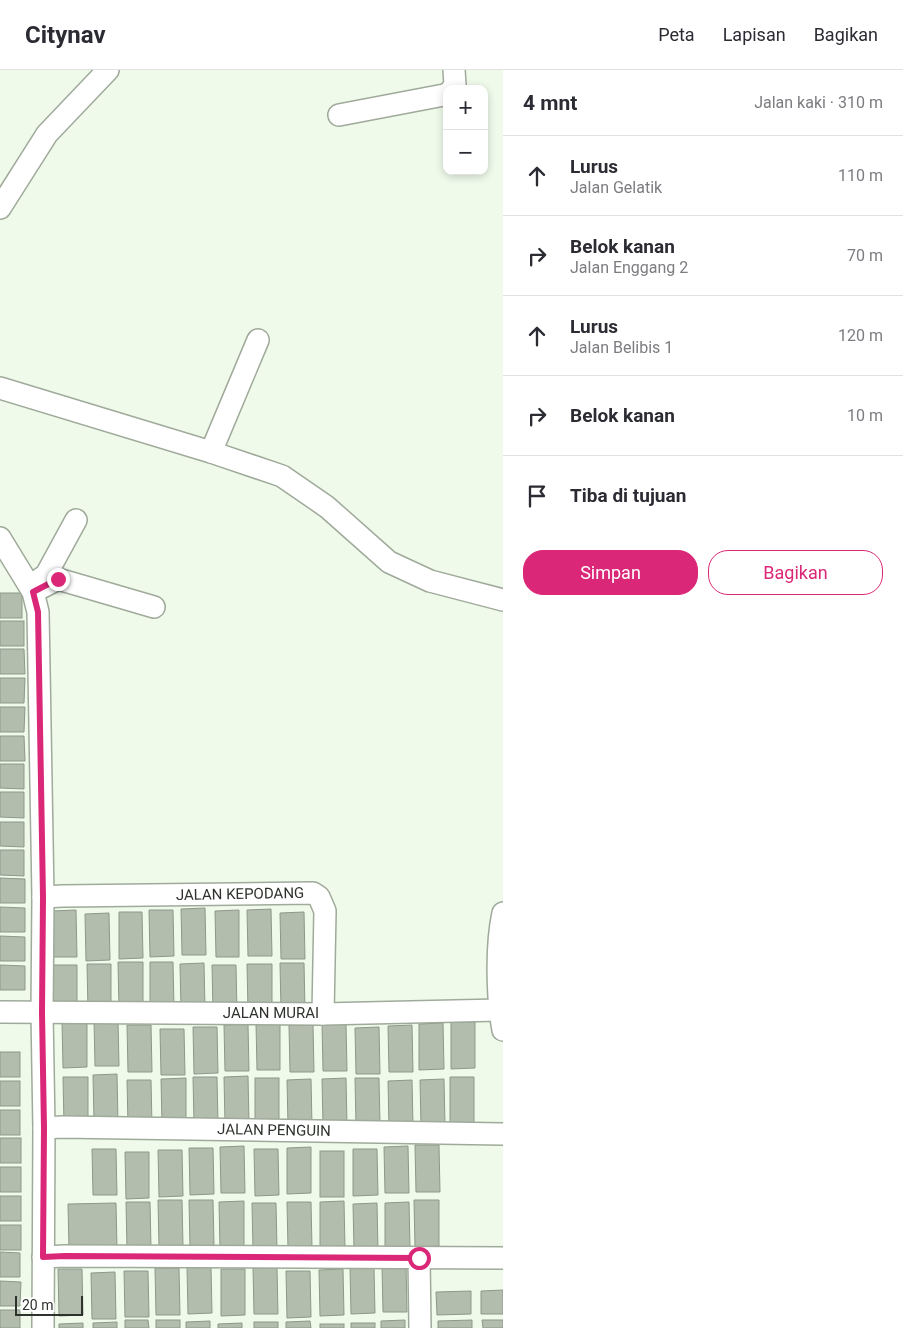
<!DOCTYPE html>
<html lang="id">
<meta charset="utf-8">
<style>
:root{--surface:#fff;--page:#f2f2f3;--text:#2b2b33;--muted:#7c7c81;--line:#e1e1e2;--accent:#db2777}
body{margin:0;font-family:Roboto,sans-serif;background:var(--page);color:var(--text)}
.controls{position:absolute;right:15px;top:15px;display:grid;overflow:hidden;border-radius:10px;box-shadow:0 2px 8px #0003}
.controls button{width:45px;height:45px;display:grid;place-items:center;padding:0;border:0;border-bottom:1px solid var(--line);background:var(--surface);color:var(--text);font:25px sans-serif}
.scale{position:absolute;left:15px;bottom:12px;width:68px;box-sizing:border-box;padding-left:5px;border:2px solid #2e322c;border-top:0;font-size:14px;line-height:18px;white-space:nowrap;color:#2e322c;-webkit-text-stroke:4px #fff;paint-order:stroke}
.stop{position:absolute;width:15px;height:15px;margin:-11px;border:4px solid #db2777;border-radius:50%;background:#fff}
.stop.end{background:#db2777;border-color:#fff;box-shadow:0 1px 5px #0008}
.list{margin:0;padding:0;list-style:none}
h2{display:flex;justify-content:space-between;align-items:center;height:65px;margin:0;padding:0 20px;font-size:21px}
h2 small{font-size:16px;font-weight:400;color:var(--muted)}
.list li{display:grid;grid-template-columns:32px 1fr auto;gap:15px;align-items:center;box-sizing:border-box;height:80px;padding:0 20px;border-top:1px solid var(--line)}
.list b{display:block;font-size:19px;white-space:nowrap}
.list p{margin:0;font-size:16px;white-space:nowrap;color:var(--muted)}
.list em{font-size:16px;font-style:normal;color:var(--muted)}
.actions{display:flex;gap:10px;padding:15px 20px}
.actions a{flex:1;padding:11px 0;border:1px solid var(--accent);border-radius:20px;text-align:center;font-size:18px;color:var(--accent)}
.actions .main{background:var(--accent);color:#fff}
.icon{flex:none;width:28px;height:28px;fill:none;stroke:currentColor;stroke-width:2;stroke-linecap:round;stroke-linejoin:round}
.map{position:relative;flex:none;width:503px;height:1258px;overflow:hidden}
header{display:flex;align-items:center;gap:30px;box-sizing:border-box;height:70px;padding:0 25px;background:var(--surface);border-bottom:1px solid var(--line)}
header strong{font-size:24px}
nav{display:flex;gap:28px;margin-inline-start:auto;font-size:18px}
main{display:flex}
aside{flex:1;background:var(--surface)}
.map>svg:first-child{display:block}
</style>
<header>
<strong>Citynav</strong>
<nav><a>Peta</a><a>Lapisan</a><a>Bagikan</a></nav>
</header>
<main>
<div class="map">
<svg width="503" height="1258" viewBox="0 0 503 1258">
<rect width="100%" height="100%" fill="#effaeb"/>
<g fill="#b2bdae" stroke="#8e988a">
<rect x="0" y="523" width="22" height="25"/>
<rect x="0" y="551" width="24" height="25"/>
<path d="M 0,579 L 24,579 L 25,604 L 0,604 Z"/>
<path d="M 0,608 L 25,608 L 24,633 L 0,633 Z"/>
<path d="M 0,637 L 25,637 L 24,662 L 0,662 Z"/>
<path d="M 0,666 L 24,666 L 25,691 L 0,691 Z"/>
<path d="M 0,694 L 24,694 L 24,719 L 0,718 Z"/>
<path d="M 0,722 L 24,722 L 24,748 L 0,747 Z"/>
<path d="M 0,752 L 24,752 L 24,777 L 0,776 Z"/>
<path d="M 0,780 L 24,780 L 24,806 L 0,805 Z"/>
<path d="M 0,808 L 25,809 L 25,833 L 0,833 Z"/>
<path d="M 0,837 L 25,838 L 25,862 L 0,862 Z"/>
<path d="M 205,838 L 206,885 L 182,885 L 181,839 Z"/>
<path d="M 271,839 L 272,886 L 248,886 L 247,840 Z"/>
<path d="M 76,840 L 77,887 L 53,887 L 52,841 Z"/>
<path d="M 149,840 L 173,840 L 174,886 L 150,887 Z"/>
<path d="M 239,840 L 239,887 L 216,887 L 215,841 Z"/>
<path d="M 119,842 L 142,842 L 143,888 L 119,889 Z"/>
<path d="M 304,842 L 305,889 L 281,889 L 280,843 Z"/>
<path d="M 109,843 L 110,890 L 86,891 L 85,844 Z"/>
<path d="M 0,866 L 25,867 L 25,891 L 0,891 Z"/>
<path d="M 118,892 L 143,892 L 143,938 L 119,939 Z"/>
<path d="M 150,892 L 173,892 L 174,938 L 150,939 Z"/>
<path d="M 204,893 L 205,940 L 181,940 L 180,894 Z"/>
<path d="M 280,893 L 304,893 L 305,940 L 281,940 Z"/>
<path d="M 87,894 L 111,894 L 111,940 L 88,941 Z"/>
<path d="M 247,894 L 272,894 L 272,940 L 248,941 Z"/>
<path d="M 0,895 L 25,896 L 25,920 L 0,920 Z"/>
<path d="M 52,895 L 77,895 L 77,941 L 53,942 Z"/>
<path d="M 212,895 L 236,895 L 237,941 L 213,941 Z"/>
<path d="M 94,950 L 118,950 L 119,996 L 95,996 Z"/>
<path d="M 62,951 L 87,951 L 87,997 L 63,998 Z"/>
<path d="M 451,952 L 475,952 L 475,998 L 451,999 Z"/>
<path d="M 256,953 L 280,953 L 280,1000 L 257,1000 Z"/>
<path d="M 443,953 L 444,999 L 419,1000 L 419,954 Z"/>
<path d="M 248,954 L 249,1001 L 225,1001 L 224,955 Z"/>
<path d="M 322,954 L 346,954 L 347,1001 L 323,1001 Z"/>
<path d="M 127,955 L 151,955 L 152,1002 L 128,1002 Z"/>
<path d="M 289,955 L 313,955 L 314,1002 L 290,1002 Z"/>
<path d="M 412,955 L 413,1002 L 389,1002 L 388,956 Z"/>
<path d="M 193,957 L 217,957 L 218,1003 L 194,1004 Z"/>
<path d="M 379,957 L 380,1004 L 356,1004 L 355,958 Z"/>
<path d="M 160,959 L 184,959 L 185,1005 L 161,1005 Z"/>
<rect x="0" y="982" width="20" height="25"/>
<path d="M 117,1004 L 118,1051 L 94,1051 L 93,1005 Z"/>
<path d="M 248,1006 L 249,1053 L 225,1053 L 224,1007 Z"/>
<path d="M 63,1007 L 88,1007 L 88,1054 L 64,1054 Z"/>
<path d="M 193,1007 L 217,1007 L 218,1053 L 194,1053 Z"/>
<path d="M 450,1007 L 474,1007 L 474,1053 L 450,1054 Z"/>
<path d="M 186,1008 L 186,1055 L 162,1055 L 161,1009 Z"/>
<rect x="255" y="1008" width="24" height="47"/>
<path d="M 346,1008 L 347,1055 L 323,1055 L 322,1009 Z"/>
<path d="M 355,1008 L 379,1008 L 380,1054 L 356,1055 Z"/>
<path d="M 311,1009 L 312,1056 L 288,1056 L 287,1010 Z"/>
<path d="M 444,1009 L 445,1056 L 421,1056 L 420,1010 Z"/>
<path d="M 127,1010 L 151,1010 L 152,1056 L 128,1056 Z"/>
<path d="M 412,1010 L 413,1056 L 389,1057 L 388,1011 Z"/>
<rect x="0" y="1011" width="20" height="25"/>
<rect x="0" y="1040" width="20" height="25"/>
<rect x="0" y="1068" width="21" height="25"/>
<path d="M 415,1075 L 439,1075 L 440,1122 L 416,1122 Z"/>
<path d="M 244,1076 L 245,1123 L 221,1123 L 220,1077 Z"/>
<path d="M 408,1076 L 409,1123 L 385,1123 L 384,1077 Z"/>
<path d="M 311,1077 L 311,1123 L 287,1124 L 287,1078 Z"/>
<path d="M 189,1078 L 213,1078 L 214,1124 L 190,1125 Z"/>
<path d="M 92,1079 L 116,1079 L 117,1125 L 93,1125 Z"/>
<path d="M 254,1079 L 278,1079 L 279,1125 L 255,1126 Z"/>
<path d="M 353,1079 L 377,1079 L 378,1125 L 353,1126 Z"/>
<path d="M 158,1080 L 182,1080 L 183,1126 L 159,1127 Z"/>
<rect x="320" y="1081" width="24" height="46"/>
<path d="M 125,1082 L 149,1082 L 149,1128 L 126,1129 Z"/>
<rect x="0" y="1097" width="21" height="25"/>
<rect x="0" y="1126" width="21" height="25"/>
<path d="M 158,1130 L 182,1130 L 183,1176 L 159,1177 Z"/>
<path d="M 189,1130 L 213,1130 L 214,1176 L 190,1177 Z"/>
<path d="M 414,1130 L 439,1130 L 439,1176 L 415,1177 Z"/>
<path d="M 244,1131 L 244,1178 L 220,1178 L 219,1132 Z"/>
<path d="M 344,1131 L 345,1178 L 320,1178 L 320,1132 Z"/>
<path d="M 126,1132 L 150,1132 L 151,1178 L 127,1179 Z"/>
<path d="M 287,1132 L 311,1132 L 312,1178 L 288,1179 Z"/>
<path d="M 409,1132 L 410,1179 L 385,1179 L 385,1133 Z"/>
<path d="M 116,1133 L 117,1179 L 69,1180 L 68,1134 Z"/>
<path d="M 252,1133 L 276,1133 L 277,1179 L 253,1180 Z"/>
<path d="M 377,1133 L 378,1180 L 354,1180 L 353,1134 Z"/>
<rect x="0" y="1155" width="21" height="25"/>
<path d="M 0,1182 L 20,1183 L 20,1207 L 0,1207 Z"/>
<path d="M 382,1196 L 406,1196 L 407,1242 L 383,1242 Z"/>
<path d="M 187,1197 L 211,1197 L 212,1243 L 188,1244 Z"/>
<path d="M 277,1197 L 278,1244 L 254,1244 L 253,1198 Z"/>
<path d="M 350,1197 L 374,1197 L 375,1243 L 351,1244 Z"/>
<path d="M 155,1198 L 179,1198 L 180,1245 L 156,1245 Z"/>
<path d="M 58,1199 L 82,1199 L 83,1245 L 59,1246 Z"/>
<path d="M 221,1199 L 245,1199 L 245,1245 L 221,1246 Z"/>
<path d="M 343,1199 L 344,1245 L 320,1246 L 319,1200 Z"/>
<path d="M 124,1201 L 148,1201 L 149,1247 L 125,1247 Z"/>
<path d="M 286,1201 L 310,1201 L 311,1247 L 287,1248 Z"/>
<path d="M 115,1202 L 116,1249 L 92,1249 L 91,1203 Z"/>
<path d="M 0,1211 L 21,1212 L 20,1236 L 0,1236 Z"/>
<path d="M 503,1220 L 503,1244 L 481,1244 L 481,1221 Z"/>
<path d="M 471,1221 L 471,1244 L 437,1245 L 436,1222 Z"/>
<rect x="0" y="1240" width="20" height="18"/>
<path d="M 125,1250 L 148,1250 L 149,1258 L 125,1258 Z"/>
<rect x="156" y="1250" width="24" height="8"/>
<path d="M 405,1250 L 405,1258 L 381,1258 L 381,1251 Z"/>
<path d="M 472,1250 L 472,1258 L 438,1258 L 438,1251 Z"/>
<path d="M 482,1250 L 503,1250 L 503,1258 L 483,1258 Z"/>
<path d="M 210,1251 L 210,1258 L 186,1258 L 186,1252 Z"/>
<path d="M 310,1251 L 311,1258 L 286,1258 L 286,1252 Z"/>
<path d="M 117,1252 L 117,1258 L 93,1258 L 93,1253 Z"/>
<rect x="254" y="1252" width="24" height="6"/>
<path d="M 83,1253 L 83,1258 L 59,1258 L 59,1254 Z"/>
<path d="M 242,1253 L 242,1258 L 218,1258 L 218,1254 Z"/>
<rect x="351" y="1253" width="24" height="5"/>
<rect x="320" y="1254" width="24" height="4"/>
</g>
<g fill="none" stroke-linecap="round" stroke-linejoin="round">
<g stroke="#9faa9b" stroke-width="24">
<g id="street">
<path d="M 452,19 L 455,15 L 454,0"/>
<path d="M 339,45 L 444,25 L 447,24"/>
<path d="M 0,138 L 47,64 L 108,0"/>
<path d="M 0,318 L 211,382 L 282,406 L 327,437 L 389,492 L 430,511 L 503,530"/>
<path d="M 211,382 L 258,270"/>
<path d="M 0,468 L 33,522 L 38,542 L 43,827 L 42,942 L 44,1058 L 43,1258"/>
<path d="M 31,515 L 46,505 L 76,450"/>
<path d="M 33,522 L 58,509 L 154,537"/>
<path d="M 43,827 L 63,826 L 313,823 L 319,827 L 325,841 L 323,944"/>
<path d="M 503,843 C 496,875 497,927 503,960"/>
<path d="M 0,942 L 323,944 L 499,940"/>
<path d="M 44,1058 L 62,1057 L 503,1064"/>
<path d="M 43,1187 L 65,1186 L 503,1188"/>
<path d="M 419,1188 L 420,1258"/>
</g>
</g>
<use href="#street" stroke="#fff" stroke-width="21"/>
</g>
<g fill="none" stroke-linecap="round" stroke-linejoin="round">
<path stroke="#db2777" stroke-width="6" d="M 58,509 L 33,522 L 38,542 L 43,827 L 42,942 L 44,1058 L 43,1187 L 65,1186 L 419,1188"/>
</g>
<g text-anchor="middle" stroke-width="4.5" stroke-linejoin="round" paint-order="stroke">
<g font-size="15" fill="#2e322c" stroke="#fff">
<text transform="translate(240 824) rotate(-1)" y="5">JALAN KEPODANG</text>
<text x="271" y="948">JALAN MURAI</text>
<text transform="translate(274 1060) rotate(1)" y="5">JALAN PENGUIN</text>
</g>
</g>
</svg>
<div class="controls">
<button>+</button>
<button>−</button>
</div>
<div class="scale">20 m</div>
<div class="stop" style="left:419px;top:1188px"></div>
<div class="stop end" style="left:58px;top:509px"></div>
</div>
<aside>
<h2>4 mnt<small>Jalan kaki · 310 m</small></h2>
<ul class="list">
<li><svg class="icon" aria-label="ahead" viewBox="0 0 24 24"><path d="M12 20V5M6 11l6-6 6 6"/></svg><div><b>Lurus</b><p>Jalan Gelatik</p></div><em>110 m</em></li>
<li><svg class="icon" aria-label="right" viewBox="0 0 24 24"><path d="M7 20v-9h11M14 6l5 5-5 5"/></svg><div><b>Belok kanan</b><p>Jalan Enggang 2</p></div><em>70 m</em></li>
<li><svg class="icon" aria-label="ahead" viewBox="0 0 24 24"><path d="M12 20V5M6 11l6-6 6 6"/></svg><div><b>Lurus</b><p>Jalan Belibis 1</p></div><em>120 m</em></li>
<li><svg class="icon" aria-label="right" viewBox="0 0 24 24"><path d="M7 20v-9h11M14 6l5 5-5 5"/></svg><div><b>Belok kanan</b></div><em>10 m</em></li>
<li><svg class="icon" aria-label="arrive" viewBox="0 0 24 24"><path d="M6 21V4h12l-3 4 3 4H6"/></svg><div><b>Tiba di tujuan</b></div></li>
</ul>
<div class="actions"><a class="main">Simpan</a><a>Bagikan</a></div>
</aside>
</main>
